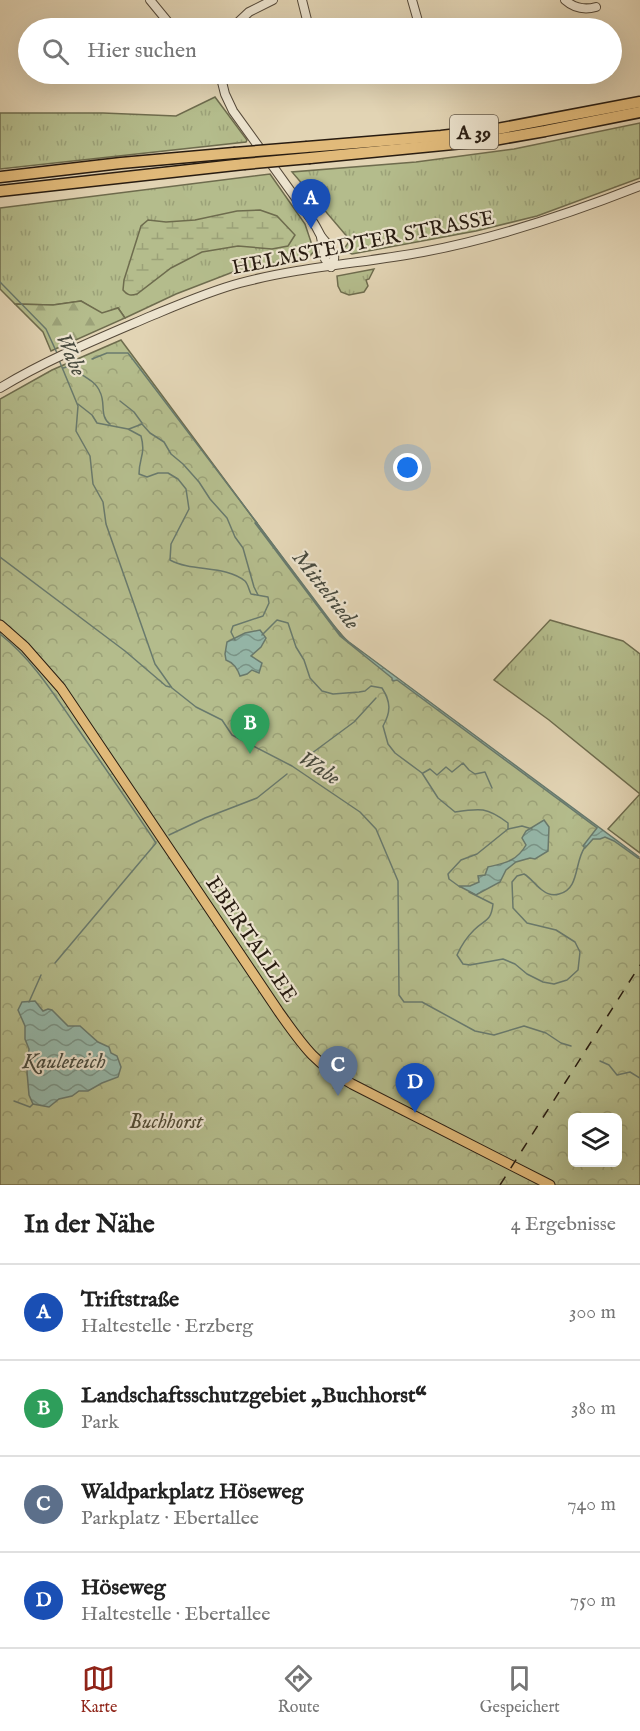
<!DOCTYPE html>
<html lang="de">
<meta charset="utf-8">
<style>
:root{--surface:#fff;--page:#f6f6f6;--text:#222;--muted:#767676;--line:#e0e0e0;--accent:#8f2418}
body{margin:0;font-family:"IM FELL English",serif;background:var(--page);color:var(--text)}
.controls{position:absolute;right:18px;bottom:18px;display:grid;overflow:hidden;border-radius:9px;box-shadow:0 6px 24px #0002}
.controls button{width:54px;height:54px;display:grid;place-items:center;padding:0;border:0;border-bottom:2px solid var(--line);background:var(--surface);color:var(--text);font:30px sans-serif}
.you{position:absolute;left:408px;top:468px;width:21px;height:21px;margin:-15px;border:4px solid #fff;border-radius:50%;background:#1a73e8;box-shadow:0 0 0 9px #1a73e833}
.badge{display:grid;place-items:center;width:39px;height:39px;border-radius:50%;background:var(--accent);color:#fff;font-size:20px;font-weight:700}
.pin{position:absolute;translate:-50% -50px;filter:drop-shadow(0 2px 3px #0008)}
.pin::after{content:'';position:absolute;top:32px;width:21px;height:18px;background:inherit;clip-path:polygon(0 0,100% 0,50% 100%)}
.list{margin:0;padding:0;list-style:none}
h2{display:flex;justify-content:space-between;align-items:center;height:78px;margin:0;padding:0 24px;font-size:26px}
h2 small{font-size:20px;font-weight:400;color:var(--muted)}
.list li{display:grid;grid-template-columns:39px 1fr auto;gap:18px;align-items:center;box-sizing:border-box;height:96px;padding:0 24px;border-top:2px solid var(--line)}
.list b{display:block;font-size:22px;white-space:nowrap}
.list p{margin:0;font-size:20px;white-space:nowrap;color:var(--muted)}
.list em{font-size:20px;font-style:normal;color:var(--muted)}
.icon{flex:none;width:33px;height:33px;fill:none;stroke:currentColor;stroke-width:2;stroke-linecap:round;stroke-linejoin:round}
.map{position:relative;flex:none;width:640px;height:1185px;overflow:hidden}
.search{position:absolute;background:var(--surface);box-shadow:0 6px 24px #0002;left:18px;right:18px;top:18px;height:66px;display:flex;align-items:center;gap:15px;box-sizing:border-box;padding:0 21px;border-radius:33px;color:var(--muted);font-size:22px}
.sheet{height:462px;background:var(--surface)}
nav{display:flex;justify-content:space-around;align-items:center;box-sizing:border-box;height:84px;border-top:2px solid var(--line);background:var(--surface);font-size:16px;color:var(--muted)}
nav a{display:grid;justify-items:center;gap:3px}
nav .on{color:var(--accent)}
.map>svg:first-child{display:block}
</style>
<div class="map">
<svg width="640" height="1185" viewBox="0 0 640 1185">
<defs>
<pattern id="grass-tufts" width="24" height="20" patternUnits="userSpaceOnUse" patternTransform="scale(1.5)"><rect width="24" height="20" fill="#b4bc8c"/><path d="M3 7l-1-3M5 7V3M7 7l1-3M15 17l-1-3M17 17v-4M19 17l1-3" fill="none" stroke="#9ba178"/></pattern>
<pattern id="forest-firs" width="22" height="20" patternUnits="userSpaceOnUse" patternTransform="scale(1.5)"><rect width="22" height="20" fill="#b4bc8c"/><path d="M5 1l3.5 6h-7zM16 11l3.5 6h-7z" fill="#9ba178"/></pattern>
<pattern id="wetland-marsh" width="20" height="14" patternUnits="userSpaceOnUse" patternTransform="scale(1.5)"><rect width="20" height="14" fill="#b4bc8c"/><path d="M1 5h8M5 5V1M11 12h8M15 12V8" fill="none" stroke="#9ba178"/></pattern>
<pattern id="park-crowns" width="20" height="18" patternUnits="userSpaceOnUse" patternTransform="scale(1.5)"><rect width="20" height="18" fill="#b4bc8c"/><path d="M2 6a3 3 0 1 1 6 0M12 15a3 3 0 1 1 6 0" fill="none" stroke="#9ba178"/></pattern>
<pattern id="water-waves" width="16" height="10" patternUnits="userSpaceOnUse" patternTransform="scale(1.5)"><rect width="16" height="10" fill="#95b8aa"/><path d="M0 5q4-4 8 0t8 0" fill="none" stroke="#7a9589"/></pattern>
</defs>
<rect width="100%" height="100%" fill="#e2d4b4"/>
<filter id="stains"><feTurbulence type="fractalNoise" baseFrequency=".00333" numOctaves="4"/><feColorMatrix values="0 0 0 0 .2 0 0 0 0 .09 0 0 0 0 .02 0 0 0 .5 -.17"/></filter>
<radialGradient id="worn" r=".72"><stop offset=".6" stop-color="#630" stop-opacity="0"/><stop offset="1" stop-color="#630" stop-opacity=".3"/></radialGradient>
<g fill="url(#grass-tufts)" stroke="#6e6c4e" stroke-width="1.5">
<path d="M 215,97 L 247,140 L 246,142 L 0,169 L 0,113 L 103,113 L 176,116 Z"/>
<path d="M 640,123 L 640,178 L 537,216 L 476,231 L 352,254 L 345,251 L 344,249 L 350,240 L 292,172 L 416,162 L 514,149 Z"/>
<path d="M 270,174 L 305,224 L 314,251 L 306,261 L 233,272 L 176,294 L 125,318 L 118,308 L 102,314 L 81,301 L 53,305 L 15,304 L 0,289 L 0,208 Z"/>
<path d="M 374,269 L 369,279 L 366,280 L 368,286 L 364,292 L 349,295 L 341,292 L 338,286 L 337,276 Z"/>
<path d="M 550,620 L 623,641 L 640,654 L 640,853 L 608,829 L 640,794 L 549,720 L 494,680 Z"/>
</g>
<path fill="url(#forest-firs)" stroke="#6e6c4e" stroke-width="1.5" d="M 81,301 L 102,313 L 118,308 L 125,318 L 51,351 L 43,332 L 15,304 L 53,305 Z"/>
<path fill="url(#wetland-marsh)" stroke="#6e6c4e" stroke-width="1.5" d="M 260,210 L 277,216 L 295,235 L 288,246 L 272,249 L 238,246 L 202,252 L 171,268 L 137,294 C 130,296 127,295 123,290 L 124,280 L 141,226 L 148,220 L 166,222 L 195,220 L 237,211 Z"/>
<path fill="url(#park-crowns)" stroke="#6e6c4e" stroke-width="1.5" fill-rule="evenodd" d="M 121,340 L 328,619 L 347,641 L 640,859 L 640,1185 L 0,1185 L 0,399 L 52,370 ZM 572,1118 L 618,1118 L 618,1162 L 572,1162 Z"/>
<g fill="url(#water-waves)" stroke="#697a6d" stroke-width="1.5">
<path d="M 256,522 L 341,635 L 349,642 L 639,857 L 638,858 L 614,841 L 605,837 L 600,839 L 593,839 L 585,848 L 583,846 L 597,828 L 397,680 L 393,681 L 392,680 L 392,678 L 340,636 L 255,523 Z"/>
<path d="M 260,630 L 266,638 L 261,647 L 251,656 L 262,663 L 259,673 L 252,670 L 247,674 L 240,676 C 237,668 234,663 226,660 L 225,654 L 227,642 L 245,633 Z"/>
<path d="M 544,820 L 549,827 L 548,851 L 535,859 L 530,858 L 516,862 L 506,870 L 500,882 L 476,895 L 459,886 L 470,886 L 479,882 L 478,876 L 485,875 L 488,867 C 505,863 517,861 526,845 L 522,838 L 526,831 Z"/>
<path d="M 35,1001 L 43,1011 L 48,1009 L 52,1010 L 68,1026 L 80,1026 L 98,1042 L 109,1047 L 111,1053 L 117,1056 L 121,1067 L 118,1077 L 102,1083 L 88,1091 L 79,1091 L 72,1096 L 59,1099 L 49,1107 L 33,1104 L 29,1095 L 27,1072 L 29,1049 L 25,1039 L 25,1026 L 18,1010 L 22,1002 Z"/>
</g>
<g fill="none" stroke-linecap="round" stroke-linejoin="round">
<g stroke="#697a6d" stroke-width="1.5">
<path d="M 0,282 L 46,329 L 57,353"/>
<path d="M 92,359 L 107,353 L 128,353 L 257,523"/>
<path d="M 59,360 L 78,406 L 76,431 L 90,456 L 93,484 L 103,502 L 106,524 L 155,664 L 172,688 L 196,707 L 222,720 L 232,735 L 292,766 L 360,812 L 376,829 L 398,881 L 399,995 L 404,1002 L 422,1002 L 475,1031 L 494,1035 L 524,1026 L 546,1033 L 561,1043 L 571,1046"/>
<path d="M 69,366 C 79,375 95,379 100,392 C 106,403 99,416 110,424"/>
<path d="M 63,368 L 78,364"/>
<path d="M 120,401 L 134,412 L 142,423"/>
<path d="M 78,404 L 92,415 L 97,423 L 128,429 L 141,436 C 146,454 139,458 139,474 L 147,477 L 158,473 L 168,473 L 178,479 L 186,489 L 189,509 L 171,544 L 170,560 C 192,572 226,565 245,581 C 248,584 249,590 251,594 L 268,597 L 269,603 L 263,616 L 233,626 L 231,632 L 235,640"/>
<path d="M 129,429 L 142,424 L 150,433 L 164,442 L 171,454 L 183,464 L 199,482 L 210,499 L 227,518 L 235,537 L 243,548 L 254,587 L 258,595"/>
<path d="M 0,557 L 125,651 L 166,686 L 170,687"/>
<path d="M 337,630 L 344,638"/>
<path d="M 0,634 C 32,659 53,693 76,726 C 103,765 130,804 156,843 L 55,963"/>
<path d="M 262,635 L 277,620 L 288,623 L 296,647 L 304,660 L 310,678 L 322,691 L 333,694 L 359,692 L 365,691 L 371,686 L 382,688 C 391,702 391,712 383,726 L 388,744 L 395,753 L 422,773 L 438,798 L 455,812 C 480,808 487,807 508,823 L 508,829"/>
<path d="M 300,762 L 354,722 L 376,698"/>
<path d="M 423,773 L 430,769 L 437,775 L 446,767 L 452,772 L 463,763 L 469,770 L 475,774 L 485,772 L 492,788"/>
<path d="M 169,835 L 205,818 L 257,798 L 287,774"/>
<path d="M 460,887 L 449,879 L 448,874 L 461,860 L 477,854 L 508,829 L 522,826 L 532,829"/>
<path d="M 469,892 L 493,904 C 491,922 485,919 474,930 C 467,937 461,946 457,955 L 463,964 L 470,965 L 503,959 L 515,964 L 527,974 L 543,982 L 554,984 L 567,980 L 578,970 L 580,952 L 575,942 L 556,930 L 527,923 L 513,908 L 512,882 L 517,876 L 524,874 C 531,878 535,885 542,890 C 547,894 553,896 559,894 C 580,889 574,862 585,847"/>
<path d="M 29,1002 L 41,975"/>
<path d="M 600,1061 L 609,1065 L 617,1075 L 630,1072 L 640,1078"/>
<path d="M 14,1101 L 30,1107 L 33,1104"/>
</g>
<g stroke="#564a3a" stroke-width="10">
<g id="minor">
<path d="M 150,0 L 173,28"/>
<path d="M 302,0 L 309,28"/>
<path d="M 412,0 L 420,28"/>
<path d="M 565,0 C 574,8 585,10 596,7"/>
<path d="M 232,28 L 249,12 L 273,0"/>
<path d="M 220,74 L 225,94 L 233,111 L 313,222 C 316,226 318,231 321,236 C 328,246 340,253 331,267"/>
<path d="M 321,237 L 325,259 L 331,267"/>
<path d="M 0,388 C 48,359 100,338 151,316 C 180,304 210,291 240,283 C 300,267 363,263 423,252 C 498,238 569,214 640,186"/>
</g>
</g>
<g stroke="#281c11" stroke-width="11">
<path id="major" d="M 0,625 L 25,647 L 61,688 L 279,1012 C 304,1047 314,1063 352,1084 L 550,1185"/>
</g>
<g stroke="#281c11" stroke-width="13">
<g id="highway">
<path d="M 307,147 L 441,136 L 492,130 L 640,102"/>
<path d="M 310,158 L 494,140 L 545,131 L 640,112"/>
<path d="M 0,177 L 121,163 L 234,153"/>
<path d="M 0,191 L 244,164"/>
</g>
</g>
<use href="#minor" stroke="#ece3ce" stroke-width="8"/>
<use href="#major" stroke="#e1ba7a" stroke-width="9"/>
<use href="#highway" stroke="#e1ba7a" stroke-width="10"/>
<path stroke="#281c11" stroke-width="1.5" stroke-dasharray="10 10" stroke-linecap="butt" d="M 500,1185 L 640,965"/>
<g stroke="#281c11" stroke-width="13" stroke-linecap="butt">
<g id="highway-bridge">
<path d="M 234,153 L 307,147"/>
<path d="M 244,164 L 310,158"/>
</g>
</g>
<use href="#highway-bridge" stroke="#e1ba7a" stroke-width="10"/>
</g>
<g text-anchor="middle" stroke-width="4.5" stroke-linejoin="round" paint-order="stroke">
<rect fill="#ece3ce" stroke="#63584a" stroke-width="1.5" x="450" y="115" width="48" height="34" rx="4.5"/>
<g font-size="20" font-weight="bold" fill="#281c11">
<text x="474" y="139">A 39</text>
</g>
<g font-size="21" fill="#281c11" stroke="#ece3ce">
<text transform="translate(363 242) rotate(-11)" y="7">HELMSTEDTER STRASSE</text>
<text transform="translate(252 939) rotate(56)" y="7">EBERTALLEE</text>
</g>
<g font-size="21" font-style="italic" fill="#524c36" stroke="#ece3ce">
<text x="166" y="1128">Buchhorst</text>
</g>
<g font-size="22" font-style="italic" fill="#494b3f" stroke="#ece3ce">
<text transform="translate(72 354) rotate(66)" y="8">Wabe</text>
<text transform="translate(327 589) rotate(52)" y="8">Mittelriede</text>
<text transform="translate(320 767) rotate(33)" y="8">Wabe</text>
<text x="64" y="1068">Kauleteich</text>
</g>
</g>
<rect width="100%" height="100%" filter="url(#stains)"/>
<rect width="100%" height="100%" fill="url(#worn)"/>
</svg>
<div class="controls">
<button><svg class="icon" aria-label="layers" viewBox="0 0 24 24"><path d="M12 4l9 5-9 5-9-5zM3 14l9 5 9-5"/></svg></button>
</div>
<div class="you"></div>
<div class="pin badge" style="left:311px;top:229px;background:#1a4fb4">A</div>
<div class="pin badge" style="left:250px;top:754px;background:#2e9e5b">B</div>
<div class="pin badge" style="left:338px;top:1096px;background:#5c6f8a">C</div>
<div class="pin badge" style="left:415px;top:1113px;background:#1a4fb4">D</div>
<div class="search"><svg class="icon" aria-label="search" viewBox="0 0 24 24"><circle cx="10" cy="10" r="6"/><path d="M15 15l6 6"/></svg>Hier suchen</div>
</div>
<section class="sheet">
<h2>In der Nähe<small>4 Ergebnisse</small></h2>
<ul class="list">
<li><span class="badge" style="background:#1a4fb4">A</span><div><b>Triftstraße</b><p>Haltestelle · Erzberg</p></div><em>300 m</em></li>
<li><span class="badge" style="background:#2e9e5b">B</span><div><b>Landschaftsschutzgebiet „Buchhorst“</b><p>Park</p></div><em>380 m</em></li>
<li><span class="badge" style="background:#5c6f8a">C</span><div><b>Waldparkplatz Höseweg</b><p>Parkplatz · Ebertallee</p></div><em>740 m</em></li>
<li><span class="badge" style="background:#1a4fb4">D</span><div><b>Höseweg</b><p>Haltestelle · Ebertallee</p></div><em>750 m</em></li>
</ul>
</section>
<nav>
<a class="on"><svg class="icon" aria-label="map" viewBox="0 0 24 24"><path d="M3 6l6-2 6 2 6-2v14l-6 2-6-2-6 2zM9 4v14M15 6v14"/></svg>Karte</a>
<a><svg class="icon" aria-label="directions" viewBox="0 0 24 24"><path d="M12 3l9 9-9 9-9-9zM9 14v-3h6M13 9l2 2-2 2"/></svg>Route</a>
<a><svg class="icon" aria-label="saved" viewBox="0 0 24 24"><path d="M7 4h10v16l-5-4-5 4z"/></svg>Gespeichert</a>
</nav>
